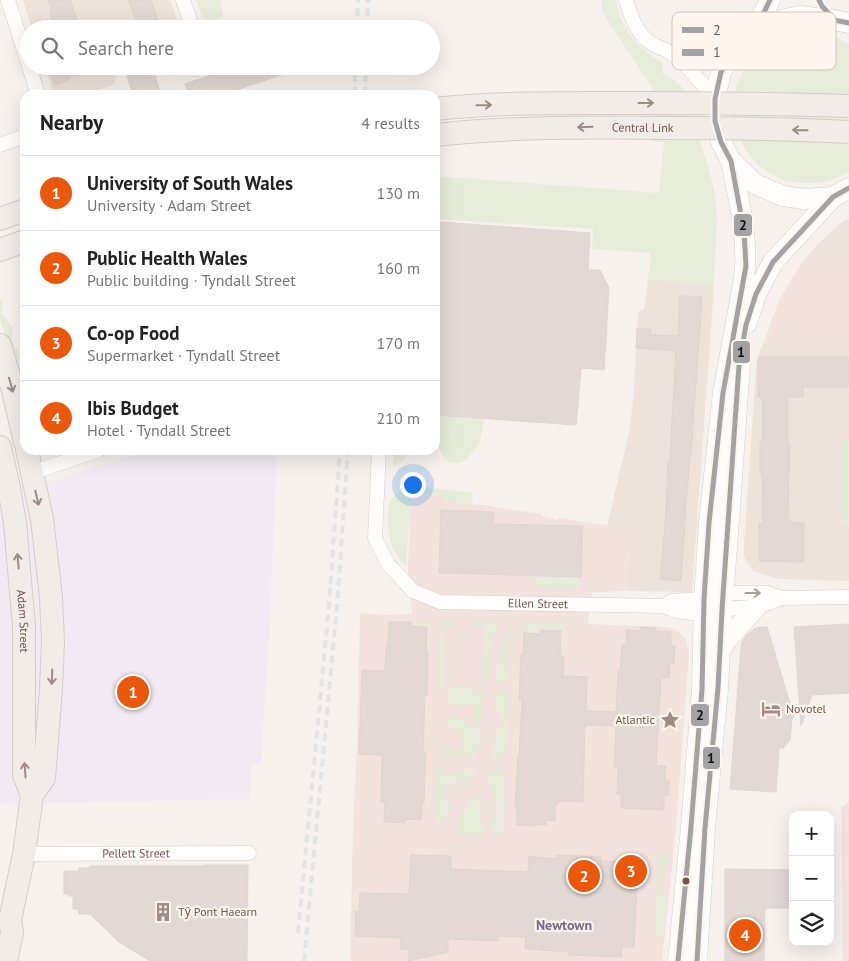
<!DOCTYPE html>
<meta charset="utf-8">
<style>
:root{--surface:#fff;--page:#f2f2f2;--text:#222;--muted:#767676;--line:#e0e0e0;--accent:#ea580c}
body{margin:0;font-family:"PT Sans",sans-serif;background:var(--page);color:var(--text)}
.controls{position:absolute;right:15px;bottom:15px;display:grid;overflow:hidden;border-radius:10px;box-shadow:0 5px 20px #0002}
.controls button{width:45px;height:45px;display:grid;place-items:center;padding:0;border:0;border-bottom:1px solid var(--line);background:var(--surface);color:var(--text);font:25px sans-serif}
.you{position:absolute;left:412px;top:484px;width:18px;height:18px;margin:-12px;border:4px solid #fff;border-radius:50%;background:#1a73e8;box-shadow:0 0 0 8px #1a73e833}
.badge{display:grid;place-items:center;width:32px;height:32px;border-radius:50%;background:var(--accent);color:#fff;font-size:16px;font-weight:700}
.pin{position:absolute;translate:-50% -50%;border:2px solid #fff;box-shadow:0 1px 5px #0006}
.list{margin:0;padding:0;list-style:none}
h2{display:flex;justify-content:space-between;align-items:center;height:65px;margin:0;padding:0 20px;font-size:21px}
h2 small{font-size:16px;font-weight:400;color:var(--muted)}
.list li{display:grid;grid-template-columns:32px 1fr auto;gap:15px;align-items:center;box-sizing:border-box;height:75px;padding:0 20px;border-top:1px solid var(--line)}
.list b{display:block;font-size:19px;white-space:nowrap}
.list p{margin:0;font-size:16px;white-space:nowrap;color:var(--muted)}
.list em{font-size:16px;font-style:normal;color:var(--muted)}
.icon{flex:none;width:28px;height:28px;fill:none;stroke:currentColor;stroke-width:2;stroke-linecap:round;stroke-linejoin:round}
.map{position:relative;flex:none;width:849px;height:961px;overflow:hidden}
.search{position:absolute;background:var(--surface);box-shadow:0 5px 20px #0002;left:20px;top:20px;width:420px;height:55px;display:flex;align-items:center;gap:12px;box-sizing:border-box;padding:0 18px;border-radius:28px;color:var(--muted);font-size:19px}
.panel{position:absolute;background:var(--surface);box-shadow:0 5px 20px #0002;left:20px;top:90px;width:420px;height:365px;border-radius:15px}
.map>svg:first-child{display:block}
</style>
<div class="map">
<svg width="849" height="961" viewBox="0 0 849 961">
<rect width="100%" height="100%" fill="#f6f1ec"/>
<g fill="#eee3da">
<path d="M 23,0 L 170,0 L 180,29 L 32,29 Z"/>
<path d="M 45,66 L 118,66 L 114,85 L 83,95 L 54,95 Z"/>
<path d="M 849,218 L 849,264 L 801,264 L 819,243 L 842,222 Z"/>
<path d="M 648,279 L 714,286 L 692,592 L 625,591 L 632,530 L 607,526 L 629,433 L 634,392 L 638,312 L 644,309 Z"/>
<path d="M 764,342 L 849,343 L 849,581 L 778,579 L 759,573 L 752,570 L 744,557 L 744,544 L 756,369 L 759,353 Z"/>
</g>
<g fill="#f3e3de">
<path d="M 801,264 L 849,264 L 849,343 L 764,342 L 779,300 Z"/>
<path d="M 444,495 L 444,501 L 482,505 L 542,514 L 542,516 L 558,520 L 559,518 L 632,529 L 625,591 L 592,592 L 588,624 L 665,627 L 677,630 L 686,639 L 689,654 L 675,839 L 662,961 L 350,961 L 353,829 L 357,741 L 360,613 L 384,615 L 412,614 L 408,568 L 411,496 Z"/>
<path d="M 849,802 L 849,961 L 843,961 L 841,807 Z"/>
</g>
<path fill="#f2eaf2" d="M 145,450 L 277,450 L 270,621 L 261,764 L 251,764 L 250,799 L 0,804 L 0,485 L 59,480 Z"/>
<g fill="#e6ecd8">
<path d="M 196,0 L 220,0 L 223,17 L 211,20 L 202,17 Z"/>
<path d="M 601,0 L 616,0 C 621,30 637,48 663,63 L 662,73 C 670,77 678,81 683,89 L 707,163 L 715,193 L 717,221 L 714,286 L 648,279 L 651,253 L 592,249 L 593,229 L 435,219 L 435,176 L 659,193 L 664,142 L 652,141 L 653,89 L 602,12 Z"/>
<path d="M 816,32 L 838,38 L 849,45 L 849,172 C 841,175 832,181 824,182 C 809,184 789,184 775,176 C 733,154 720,101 749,62 C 760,48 775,38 793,34 C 800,32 809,33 816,32 Z"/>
<path d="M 0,299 L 3,299 L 2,313 L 13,328 L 12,340 L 15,346 L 19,351 L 19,362 L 25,375 L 25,403 L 0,318 Z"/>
<path d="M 436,415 L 485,418 L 479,444 L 467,459 L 459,463 L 450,463 L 445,460 L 438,445 L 435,434 Z"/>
<rect x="841" y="440" width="8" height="86"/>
<path d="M 394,450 L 408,450 L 404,460 L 393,466 Z"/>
<path d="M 407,486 L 407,496 L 411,496 L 406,566 C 391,553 387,534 388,514 C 388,510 388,506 390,503 C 394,495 400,491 407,486 Z"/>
<path d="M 414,486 L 473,493 L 472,504 L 444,501 L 444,495 L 414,496 Z"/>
<path d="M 531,577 L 580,578 L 579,590 L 538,588 Z"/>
<path d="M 412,620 L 430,621 L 429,650 L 427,650 L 428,626 L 412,625 Z"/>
<path d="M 441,621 L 452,621 L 456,625 L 444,625 L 443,688 L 439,687 Z"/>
<path d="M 471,621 L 499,621 L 491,646 L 488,682 L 483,683 L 486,625 L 471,625 Z"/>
<path d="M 523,622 L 565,623 L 563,654 L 562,654 L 562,629 L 539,628 L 538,632 L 522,631 Z"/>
<path d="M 511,623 L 507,682 L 496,682 C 497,661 501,642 511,623 Z"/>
<path d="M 462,686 L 485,693 L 485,702 L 481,703 C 481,723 480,739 475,758 L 453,757 C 449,759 443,758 439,756 C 446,742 455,758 464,741 C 461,724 447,731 448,718 L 454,716 L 456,716 L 474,728 L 474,705 L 452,706 C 445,702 447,693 452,687 Z"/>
<path d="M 497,690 L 509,691 L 506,758 L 491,759 C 493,751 494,742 496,734 C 498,728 497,733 501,727 C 506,718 501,712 495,705 Z"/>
<path d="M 473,767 L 476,767 L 467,786 C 465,784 462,782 460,782 C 453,780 445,786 445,793 C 445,798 449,804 453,808 L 443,822 L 436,822 L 436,768 L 440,768 C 449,777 450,772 460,771 C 466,770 468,770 473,767 Z"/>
<path d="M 487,771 L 505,771 L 503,837 L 496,836 L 489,822 L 497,812 L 497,807 L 486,774 Z"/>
<path d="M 477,792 L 481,822 L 486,836 L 457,835 C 457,819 469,805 477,792 Z"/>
<path d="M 665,854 L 667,854 C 672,864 665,865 663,874 C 662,878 662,883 662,888 L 667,895 L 663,935 L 655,934 L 658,855 Z"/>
</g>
<g fill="#e2d9d4" stroke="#dfd4cf">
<path d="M 48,0 L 70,0 L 77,20 L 55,28 L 50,13 L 52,12 Z"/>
<path d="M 128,0 L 151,0 L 161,29 L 139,29 Z"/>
<path d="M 48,66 L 93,66 L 93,68 L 69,77 L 70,79 L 55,85 Z"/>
<path d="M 124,66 L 152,66 L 161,95 L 133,95 Z"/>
<path d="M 238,66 L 299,66 L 299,69 L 221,95 L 189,95 L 185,84 Z"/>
<path d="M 440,222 L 590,233 L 588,270 L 600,270 L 609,288 L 604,370 L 581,368 L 576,425 L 435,415 L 435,300 Z"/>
<path d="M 680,296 L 702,297 L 691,455 L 690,455 L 687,494 L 681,581 L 660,579 L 665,525 L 668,463 L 670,463 L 671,439 L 676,351 L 636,348 L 637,328 L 651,329 L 650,335 L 678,336 Z"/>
<path d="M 758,357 L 849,357 L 849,387 L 803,387 L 803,397 L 788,397 L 788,446 L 790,446 L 790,473 L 788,473 L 789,522 L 804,523 L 804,562 L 759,561 L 759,523 L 763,523 L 762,473 L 760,473 L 760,442 L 762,442 L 762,397 L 758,397 Z"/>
<path d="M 441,510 L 494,512 L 493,524 L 583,526 L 581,577 L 439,573 Z"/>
<path d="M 389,622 L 411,622 L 411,626 L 427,627 L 426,651 L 428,651 L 427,695 L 425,695 L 423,752 L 426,752 L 424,803 L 422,802 L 421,820 L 406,819 L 405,823 L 384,822 L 385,802 L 381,802 L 382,755 L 359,754 L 362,670 L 385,671 L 386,647 L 388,647 Z"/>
<path d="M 849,624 L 849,693 L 812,695 L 801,726 L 794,627 Z"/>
<path d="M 640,627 L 656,628 L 656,631 L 671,632 L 671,645 L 675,646 L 674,664 L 670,664 L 669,678 L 661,678 L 656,766 L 666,766 L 665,780 L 669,780 L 669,795 L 664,795 L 664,810 L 621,808 L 621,794 L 617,794 L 618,767 L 614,767 L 616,726 L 585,725 L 583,802 L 558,801 L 558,805 L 555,805 L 555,821 L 546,820 L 546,825 L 536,824 L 535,826 L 517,825 L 517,808 L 515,808 L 518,755 L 519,755 L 522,700 L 519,700 L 521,655 L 523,655 L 524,633 L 540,634 L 540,630 L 561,631 L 560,656 L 564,656 L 563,676 L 587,677 L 586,711 L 616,712 L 618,671 L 620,671 L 622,644 L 626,644 L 626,630 L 640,631 Z"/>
<path d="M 760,627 L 767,627 L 794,717 L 792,719 L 790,740 L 783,748 L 779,748 L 776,792 L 730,789 L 741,649 L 742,642 L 746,636 L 754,629 Z"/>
<path d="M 411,855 L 451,856 L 451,869 L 528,872 L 529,856 L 556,859 L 557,855 L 601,857 L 601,861 L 638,862 L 634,947 L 622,947 L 622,957 L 569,955 L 569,952 L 525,949 L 526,937 L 498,936 L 498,941 L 448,939 L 448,952 L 408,961 L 409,949 L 400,949 L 401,938 L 355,936 L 356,911 L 359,912 L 360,893 L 409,894 Z"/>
<path d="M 204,865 L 248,865 L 247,961 L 150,961 L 119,942 L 90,914 L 79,914 L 79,909 L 73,909 L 73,896 L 69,896 L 69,894 L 64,894 L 64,871 L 79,871 L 79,868 L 90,868 L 90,866 L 204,866 Z"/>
<path d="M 725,869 L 793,870 L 793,908 L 765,908 L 764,961 L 725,961 Z"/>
</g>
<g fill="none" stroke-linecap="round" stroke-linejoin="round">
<g stroke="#d5cdc9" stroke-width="15">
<g id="street">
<path d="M 8,0 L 29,66"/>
<path d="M 183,0 L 193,29"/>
<path d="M 626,0 C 631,17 637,36 654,45 C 661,48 669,51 675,56 C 690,68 702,84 715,99"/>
<path d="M 674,54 L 709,55 L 735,48"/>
<path d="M 29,66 L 38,95"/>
<path d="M 0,145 L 25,136"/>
<path id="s1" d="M 379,450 L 375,538 L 388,564 L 413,591 L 440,602 L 665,606 C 676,612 692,614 704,613 C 712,612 719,610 727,609 C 748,607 761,608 781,598"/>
<path d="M 31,473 L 99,450"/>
<path d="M 665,606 L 671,601 L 704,599 L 731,593 L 768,593 L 781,598 L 849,597"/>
<path id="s2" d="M 24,854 L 249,853"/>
</g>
</g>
<g stroke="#d6cdc8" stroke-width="21">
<g id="secondary">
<path d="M 849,23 L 834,20 L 800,16 L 772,22 L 756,29 L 735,48 L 721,72 L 715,99 L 715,121 L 721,142 L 731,161 L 755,184 L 783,196 L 804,199 L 833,197 L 849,188"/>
<path d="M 756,29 L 770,0"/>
<path d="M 747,323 L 756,294 L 773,262 L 833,197"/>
<path d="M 719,653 L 726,641 L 757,606"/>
<path d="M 678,961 L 691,827 L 702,690 L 704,599 L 709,523 L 723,393 L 744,279 C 749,239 739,200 731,161"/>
<path d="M 697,961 L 705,828 L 718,688 L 722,610 L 729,521 L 740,364"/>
</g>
</g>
<g stroke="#d5cbc7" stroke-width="24">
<g id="primary">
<path d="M 0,219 L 25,210"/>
<path d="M 0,250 L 25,241"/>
<path d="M 0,345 L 12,387 L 25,442"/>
<path id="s3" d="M 0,447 L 9,488 L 15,523 L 24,627 L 24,775 L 32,795"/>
<path d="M 6,961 L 12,933 L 10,920 L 24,854 L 32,795 L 44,778 L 51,689 L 53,642 L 51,597 L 42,519 L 27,450"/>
</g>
</g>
<use href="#street" stroke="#fefdfc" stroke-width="14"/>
<use href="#secondary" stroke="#fefdfc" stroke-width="20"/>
<use href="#primary" stroke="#f1ece7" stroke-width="22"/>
<g stroke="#e4e3e4" stroke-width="4" stroke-dasharray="8 5" stroke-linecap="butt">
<path d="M 357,29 L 358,0"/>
<path d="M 367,29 L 368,0"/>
<path d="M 355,95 L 355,66"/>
<path d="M 365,95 L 366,66"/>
<path d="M 298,933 L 329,606 L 340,450"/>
<path d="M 304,961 L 337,606 L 348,450"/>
</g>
<g stroke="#d5cbc7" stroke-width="24" stroke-linecap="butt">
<g id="primary-bridge">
<path d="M 435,109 C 502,102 569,103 636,103 C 707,103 778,104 849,106"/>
<path id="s4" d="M 435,135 C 509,127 584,127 659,128 C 722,128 786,129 849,132"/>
</g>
</g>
<use href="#primary-bridge" stroke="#f1ece7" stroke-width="22"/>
<g stroke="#fdf5ee" stroke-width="9">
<path id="bus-1" d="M 678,961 L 691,827 L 702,690 L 704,599 L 709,523 L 723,393 L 746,266 L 744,231 L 731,161 L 721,142 L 715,121 L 715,99 L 721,72 L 735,48 L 756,29 L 770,0"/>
</g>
<g stroke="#fdf5ee" stroke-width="9">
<g id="bus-2">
<path d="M 819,0 L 822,6 L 834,20 L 849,23"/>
<path d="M 697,961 L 705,828 L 718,688 L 722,610 L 739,365 L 746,325 L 756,294 L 773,262 L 833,197 L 849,188"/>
</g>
</g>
<use href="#bus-1" stroke="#a3a3a5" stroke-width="5"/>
<use href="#bus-2" stroke="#a3a3a5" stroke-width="5"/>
</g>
<defs><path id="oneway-shaft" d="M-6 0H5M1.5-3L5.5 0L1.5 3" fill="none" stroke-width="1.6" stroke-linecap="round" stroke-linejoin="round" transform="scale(1.25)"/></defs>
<g stroke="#9e8a84">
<use href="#oneway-shaft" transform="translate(646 103)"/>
<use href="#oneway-shaft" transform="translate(484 105) rotate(-1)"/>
<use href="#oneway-shaft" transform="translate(585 127) rotate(178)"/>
<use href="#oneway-shaft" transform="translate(800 130) rotate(-179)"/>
<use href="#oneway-shaft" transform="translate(11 385) rotate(75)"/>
<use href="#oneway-shaft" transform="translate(37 498) rotate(77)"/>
<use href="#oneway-shaft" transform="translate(18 561) rotate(-95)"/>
<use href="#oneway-shaft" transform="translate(52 677) rotate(92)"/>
<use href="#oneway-shaft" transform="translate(25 770) rotate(-94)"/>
</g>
<use stroke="#aa9994" href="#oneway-shaft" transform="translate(753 593)"/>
<defs>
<g id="hotel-bare" transform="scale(1.5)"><path d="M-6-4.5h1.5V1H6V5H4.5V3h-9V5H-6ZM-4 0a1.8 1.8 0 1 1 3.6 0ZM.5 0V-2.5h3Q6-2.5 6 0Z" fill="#a08c85" stroke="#fdf5ee" stroke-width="2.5" paint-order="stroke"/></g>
<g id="sight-bare" transform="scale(1.5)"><path d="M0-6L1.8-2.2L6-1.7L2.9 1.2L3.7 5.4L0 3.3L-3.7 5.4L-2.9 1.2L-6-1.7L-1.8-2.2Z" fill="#a08c85" stroke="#fdf5ee" stroke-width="2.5" paint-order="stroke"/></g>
<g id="building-bare" transform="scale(1.5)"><path d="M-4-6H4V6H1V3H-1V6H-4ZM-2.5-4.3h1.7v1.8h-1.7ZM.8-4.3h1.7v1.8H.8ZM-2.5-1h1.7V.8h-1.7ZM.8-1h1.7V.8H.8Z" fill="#a08c85" stroke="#fdf5ee" stroke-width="2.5" paint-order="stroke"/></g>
</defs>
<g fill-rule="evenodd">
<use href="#hotel-bare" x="771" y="709"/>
<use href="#sight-bare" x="670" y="720"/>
<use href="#building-bare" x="163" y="912"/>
</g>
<circle fill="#72564e" stroke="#fdf5ee" stroke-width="2" cx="686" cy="881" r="4.5"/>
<g text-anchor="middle" stroke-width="4.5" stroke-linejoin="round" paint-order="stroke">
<g font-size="12" fill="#72564e" stroke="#fdf5ee">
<text dy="4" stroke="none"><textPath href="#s4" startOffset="208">Central Link</textPath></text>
<text dy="4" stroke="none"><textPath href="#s1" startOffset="281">Ellen Street</textPath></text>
<text dy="4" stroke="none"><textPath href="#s3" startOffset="176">Adam Street</textPath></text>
<text dy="4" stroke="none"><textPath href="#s2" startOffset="112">Pellett Street</textPath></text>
</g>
<g font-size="12" fill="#72564e" stroke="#fdf5ee" text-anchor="start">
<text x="786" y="713">Novotel</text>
<text x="655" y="724" text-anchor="end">Atlantic</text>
<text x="178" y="916">Tŷ Pont Haearn</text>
</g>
<g font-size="14" font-weight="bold" fill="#7b668e" stroke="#fdf5ee">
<text x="564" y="930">Newtown</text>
</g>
</g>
<rect x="672" y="12" width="164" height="58" rx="8" fill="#fdf5ee" stroke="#d3c5be" stroke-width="1"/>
<rect x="682" y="27" width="22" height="6" fill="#a3a3a5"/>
<rect x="682" y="49" width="22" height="7" fill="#a3a3a5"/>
<g font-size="14" fill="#72564e">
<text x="713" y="35">2</text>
<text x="713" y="57">1</text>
</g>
<g stroke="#fdf5ee" stroke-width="2">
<rect x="733" y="213" width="20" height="24" rx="5" fill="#a3a3a5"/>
<rect x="732" y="340" width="19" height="24" rx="5" fill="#a3a3a5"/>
<rect x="690" y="703" width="20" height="24" rx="5" fill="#a3a3a5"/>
<rect x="702" y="746" width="19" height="24" rx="5" fill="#a3a3a5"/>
</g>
<g font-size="14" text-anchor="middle" font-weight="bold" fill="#111">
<text x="743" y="230">2</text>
<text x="741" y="357">1</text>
<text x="700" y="720">2</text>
<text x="711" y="763">1</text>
</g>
</svg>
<div class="controls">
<button>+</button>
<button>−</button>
<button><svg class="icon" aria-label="layers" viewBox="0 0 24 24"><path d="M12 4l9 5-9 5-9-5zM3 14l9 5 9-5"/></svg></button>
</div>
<div class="you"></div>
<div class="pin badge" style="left:133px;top:692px">1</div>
<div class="pin badge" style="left:584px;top:876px">2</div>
<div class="pin badge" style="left:631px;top:871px">3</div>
<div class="pin badge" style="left:745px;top:935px">4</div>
<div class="search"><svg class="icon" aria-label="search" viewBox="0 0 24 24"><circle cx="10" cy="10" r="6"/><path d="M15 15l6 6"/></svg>Search here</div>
<section class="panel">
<h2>Nearby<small>4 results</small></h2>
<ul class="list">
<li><span class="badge">1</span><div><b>University of South Wales</b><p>University · Adam Street</p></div><em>130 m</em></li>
<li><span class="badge">2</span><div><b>Public Health Wales</b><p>Public building · Tyndall Street</p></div><em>160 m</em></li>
<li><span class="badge">3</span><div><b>Co-op Food</b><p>Supermarket · Tyndall Street</p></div><em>170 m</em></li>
<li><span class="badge">4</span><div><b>Ibis Budget</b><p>Hotel · Tyndall Street</p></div><em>210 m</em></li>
</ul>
</section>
</div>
